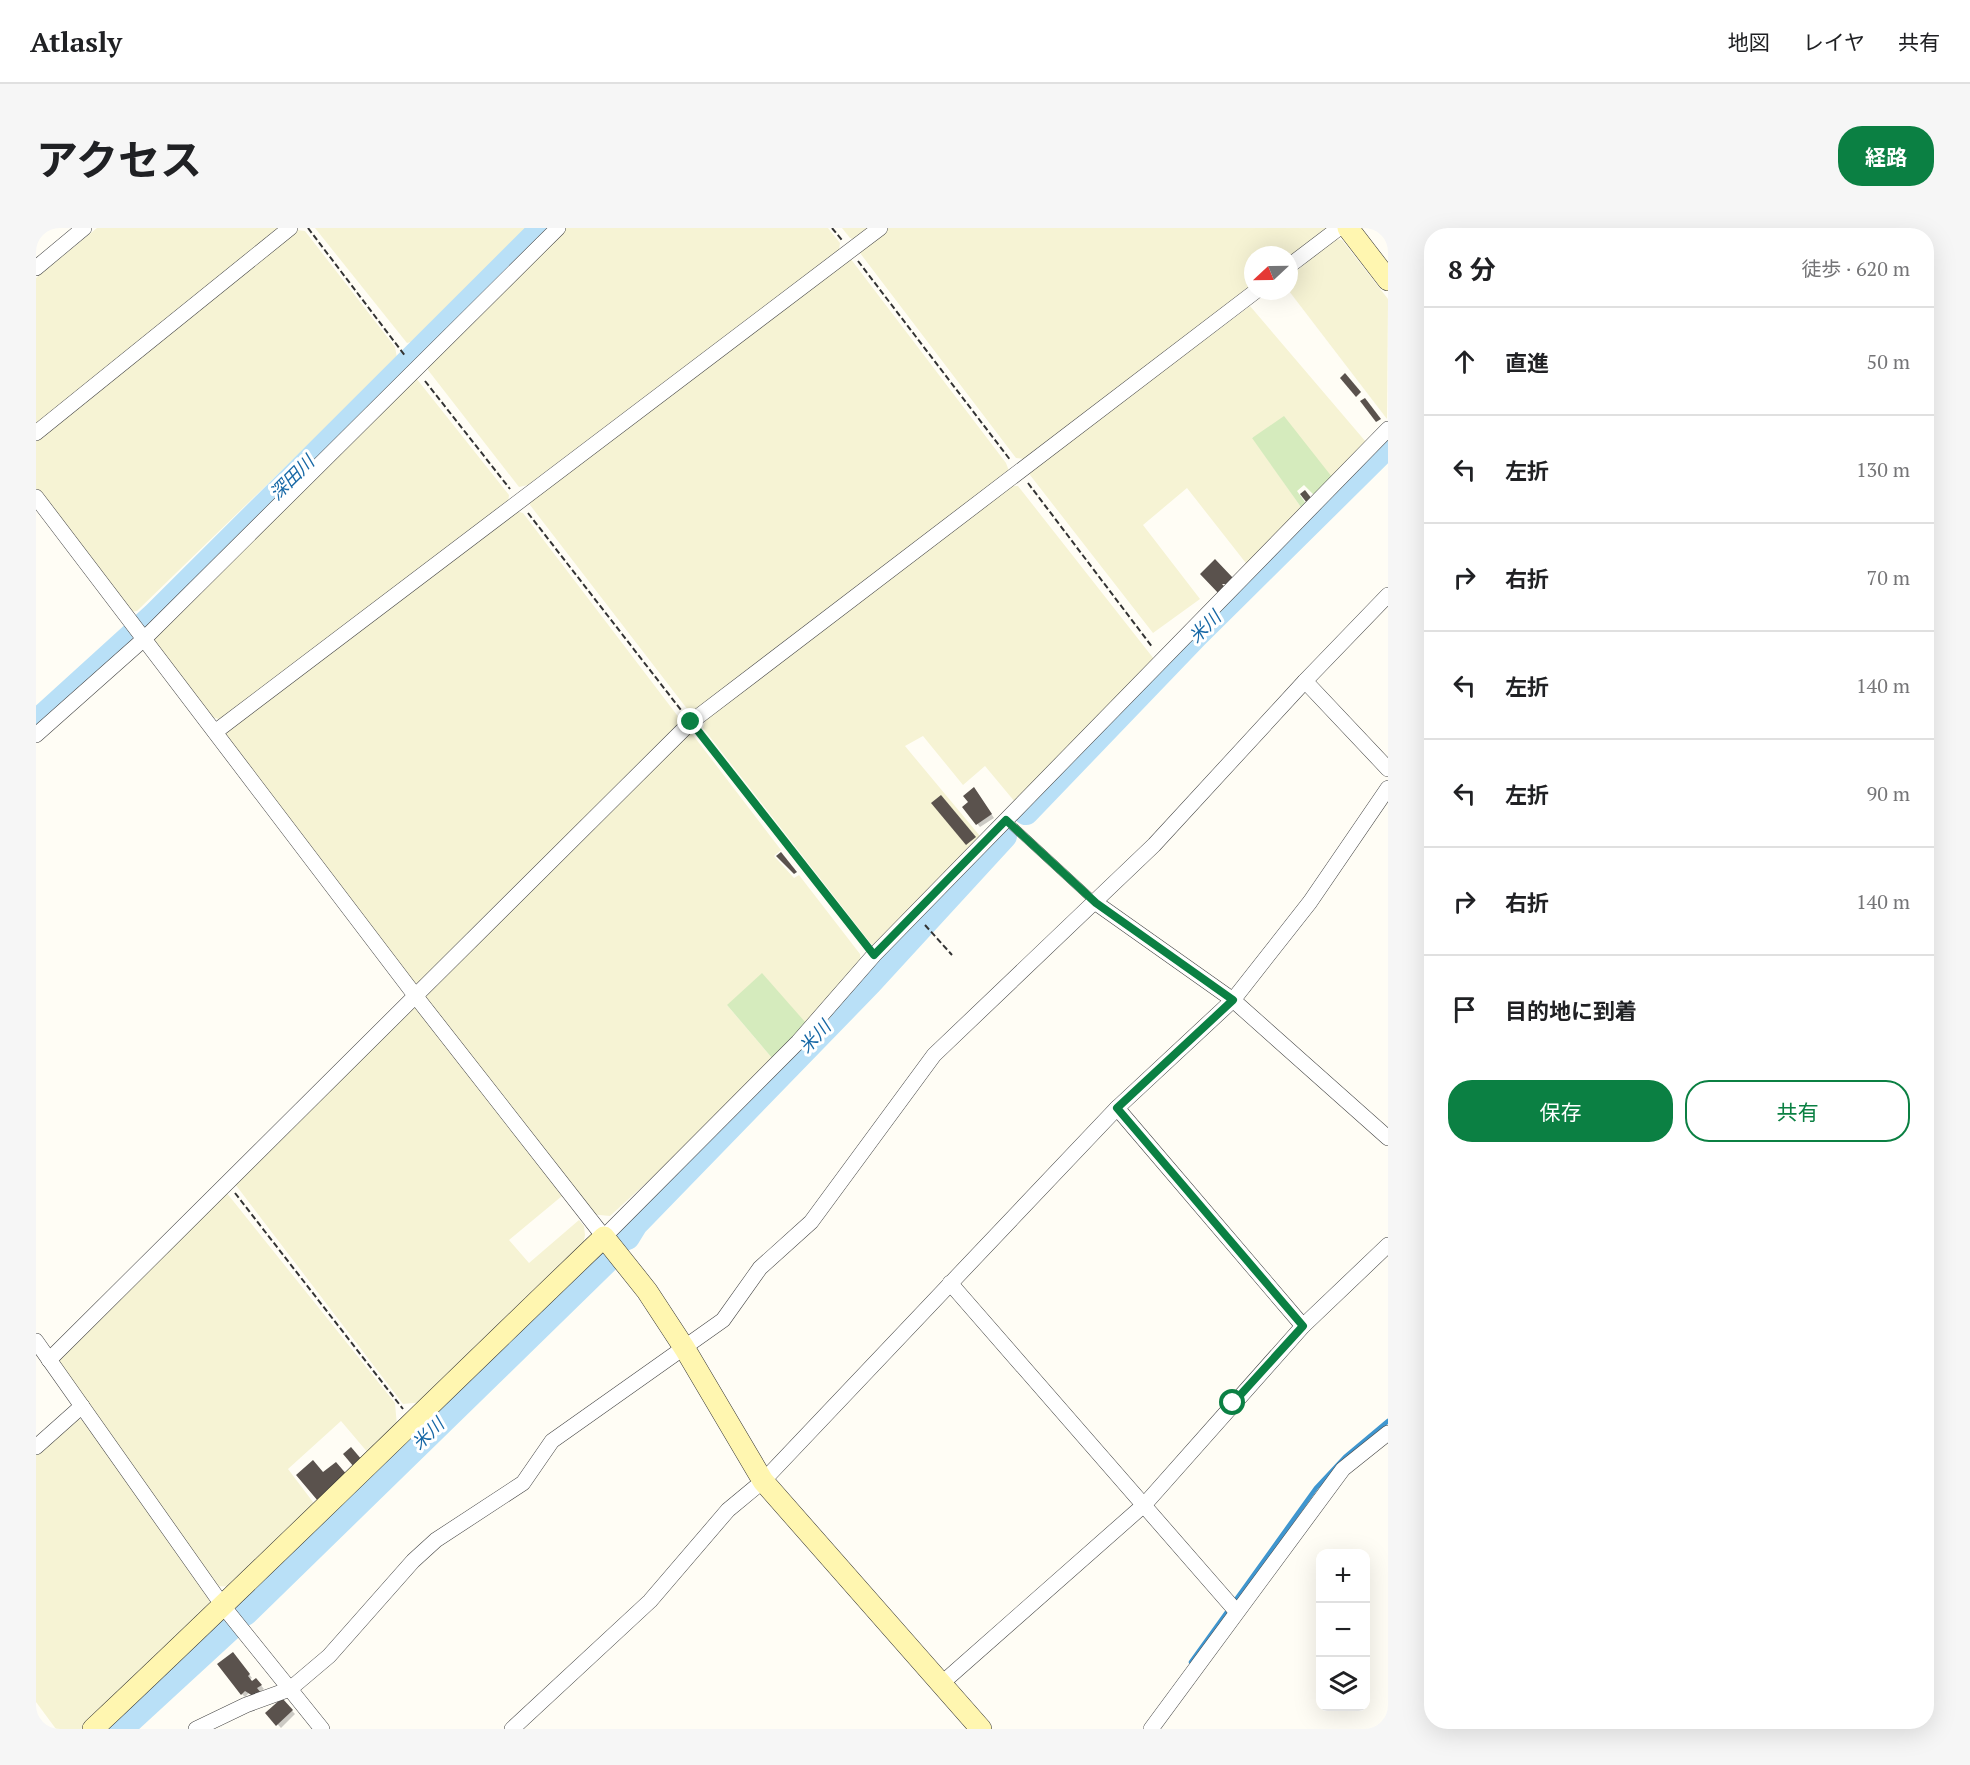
<!DOCTYPE html>
<html lang="ja">
<meta charset="utf-8">
<style>
:root{--surface:#fff;--page:#f6f6f6;--text:#202124;--muted:#757577;--line:#e0e0e0;--accent:#0b8043}
body{margin:0;font-family:"PT Serif","Noto Sans JP",serif;background:var(--page);color:var(--text)}
.controls{position:absolute;right:18px;bottom:18px;display:grid;overflow:hidden;border-radius:12px;box-shadow:0 6px 24px #0002}
.controls button{width:54px;height:54px;display:grid;place-items:center;padding:0;border:0;border-bottom:2px solid var(--line);background:var(--surface);color:var(--text);font:30px sans-serif}
.compass{position:absolute;left:1208px;top:18px;width:54px;height:54px;border-radius:50%;background:var(--surface);box-shadow:0 6px 24px #0002;rotate:248deg}
.stop{position:absolute;width:18px;height:18px;margin:-14px;border:4px solid #0b8043;border-radius:50%;background:#fff}
.stop.end{background:#0b8043;border-color:#fff;box-shadow:0 2px 6px #0008}
.list{margin:0;padding:0;list-style:none}
h2{display:flex;justify-content:space-between;align-items:center;height:78px;margin:0;padding:0 24px;font-size:26px}
h2 small{font-size:20px;font-weight:400;color:var(--muted)}
.list li{display:grid;grid-template-columns:39px 1fr auto;gap:18px;align-items:center;box-sizing:border-box;height:108px;padding:0 24px;border-top:2px solid var(--line)}
.list b{display:block;font-size:22px;white-space:nowrap}
.list em{font-size:20px;font-style:normal;color:var(--muted)}
.actions{display:flex;gap:12px;padding:18px 24px}
.actions a{flex:1;padding:14px 0;border:2px solid var(--accent);border-radius:24px;text-align:center;font-size:21px;color:var(--accent)}
.actions .main{background:var(--accent);color:#fff}
.icon{flex:none;width:33px;height:33px;fill:none;stroke:currentColor;stroke-width:2;stroke-linecap:round;stroke-linejoin:round}
.map{position:relative;flex:none;width:1352px;height:1501px;overflow:hidden;border-radius:24px}
header{display:flex;align-items:center;gap:36px;box-sizing:border-box;height:84px;padding:0 30px;background:var(--surface);border-bottom:2px solid var(--line)}
header strong{font-size:28px}
nav{display:flex;gap:33px;margin-inline-start:auto;font-size:21px}
.intro{display:flex;align-items:center;justify-content:space-between;box-sizing:border-box;height:144px;padding:0 36px}
h1{margin:0;font-size:42px}
.button{padding:15px 27px;border-radius:24px;background:var(--accent);color:#fff;font-size:21px;font-weight:700}
main{display:flex;gap:36px;padding:0 36px}
aside{flex:1;background:var(--surface);border-radius:24px;box-shadow:0 6px 24px #0002}
.map>svg:first-child{display:block}
</style>
<header>
<strong>Atlasly</strong>
<nav><a>地図</a><a>レイヤ</a><a>共有</a></nav>
</header>
<div class="intro"><h1>アクセス</h1><a class="button">経路</a></div>
<main>
<div class="map">
<svg width="1352" height="1501" viewBox="0 0 1352 1501">
<rect width="100%" height="100%" fill="#fffdf5"/>
<g fill="#f6f3d4">
<path d="M 61,0 L 248,0 L 0,198 L 0,50 Z"/>
<path d="M 279,0 L 492,0 L 378,113 L 371,115 Z"/>
<path d="M 530,0 L 792,0 L 804,15 L 803,22 L 492,257 L 483,259 L 392,142 L 393,133 Z"/>
<path d="M 806,0 L 838,0 L 822,13 L 814,10 Z"/>
<path d="M 850,0 L 1290,0 L 1253,29 L 1253,27 L 1217,27 L 1217,57 L 989,231 L 980,230 L 824,25 Z"/>
<path d="M 261,2 L 269,3 L 359,119 L 361,130 L 101,383 L 94,384 L 0,261 L 0,212 Z"/>
<path d="M 1299,11 L 1306,12 L 1352,71 L 1351,191 L 1253,63 L 1253,49 Z"/>
<path d="M 814,30 L 970,235 L 973,243 L 662,480 L 652,482 L 494,277 L 495,269 Z"/>
<path d="M 1214,78 L 1330,214 L 1296,249 L 1216,209 L 1267,282 L 1213,339 L 1151,260 L 1107,297 L 1164,371 L 1117,405 L 994,247 L 993,243 Z"/>
<path d="M 380,150 L 473,267 L 472,274 L 186,492 L 176,489 L 117,411 Z"/>
<path d="M 973,258 L 982,258 L 1118,431 L 979,574 L 949,538 L 927,557 L 887,508 L 869,518 L 944,608 L 844,713 L 836,717 L 667,500 L 671,487 Z"/>
<path d="M 480,283 L 487,285 L 644,491 L 642,498 L 382,755 L 377,755 L 190,507 L 191,500 Z"/>
<path d="M 651,504 L 657,507 L 745,622 L 738,628 L 758,650 L 763,647 L 824,726 L 825,735 L 770,795 L 691,777 L 736,830 L 668,902 L 574,988 L 553,986 L 388,771 L 390,763 Z"/>
<path d="M 381,779 L 526,968 L 473,1012 L 493,1035 L 543,992 L 548,998 L 549,1007 L 547,1019 L 388,1174 L 367,1176 L 199,956 L 373,781 Z"/>
<path d="M 190,964 L 359,1175 L 361,1198 L 333,1226 L 305,1193 L 252,1241 L 280,1278 L 202,1359 L 180,1358 L 20,1131 Z"/>
<path d="M 39,1191 L 47,1192 L 173,1365 L 174,1380 L 45,1501 L 20,1501 L 0,1474 L 0,1225 Z"/>
</g>
<g fill="#d5ebbd">
<path d="M 1248,188 L 1296,249 L 1279,268 L 1268,257 L 1261,263 L 1271,277 L 1267,282 L 1216,210 Z"/>
<path d="M 726,745 L 770,795 L 736,830 L 691,777 Z"/>
</g>
<g fill="#0003">
<path d="M 941,564 L 958,590 L 944,599 L 928,580 Z"/>
<path d="M 200,1429 L 216,1450 L 213,1452 L 216,1455 L 223,1455 L 228,1461 L 217,1469 L 213,1465 L 209,1469 L 206,1466 Z"/>
<path d="M 246,1472 L 259,1486 L 245,1500 L 231,1485 Z"/>
</g>
<g fill="none" stroke-linecap="round" stroke-linejoin="round">
<path stroke="#3f96cf" stroke-width="4.5" d="M 1155,1434 L 1280,1260 L 1309,1229 L 1352,1193"/>
<g stroke="#b9e0f7" stroke-width="26">
<path d="M 0,495 L 118,388 L 507,0"/>
<path d="M 990,584 L 1160,407 L 1352,217"/>
<path d="M 591,1009 L 599,996 L 833,755 L 968,608"/>
<path d="M 209,1385 L 575,1028"/>
<path d="M 84,1501 L 195,1399"/>
</g>
</g>
<g fill="#5a524d">
<path d="M 1309,145 L 1325,164 L 1320,169 L 1304,150 Z"/>
<path d="M 1329,170 L 1345,191 L 1340,194 L 1324,173 Z"/>
<path d="M 1269,262 L 1276,271 L 1271,275 L 1264,266 Z"/>
<path d="M 1179,331 L 1197,350 L 1190,356 L 1186,356 L 1191,361 L 1184,367 L 1164,346 Z"/>
<path d="M 938,559 L 956,586 L 940,597 L 926,579 L 932,574 L 927,568 Z"/>
<path d="M 905,567 L 940,609 L 930,617 L 895,575 Z"/>
<path d="M 745,624 L 761,644 L 758,646 L 740,628 Z"/>
<path d="M 315,1219 L 326,1232 L 318,1239 L 307,1226 Z"/>
<path d="M 277,1232 L 287,1244 L 300,1234 L 312,1248 L 282,1273 L 260,1247 Z"/>
<path d="M 197,1424 L 214,1446 L 212,1448 L 216,1453 L 220,1450 L 226,1457 L 221,1460 L 225,1465 L 217,1468 L 209,1463 L 205,1467 L 181,1436 Z"/>
<path d="M 246,1470 L 257,1482 L 240,1498 L 229,1485 Z"/>
</g>
<g fill="none" stroke-linecap="round" stroke-linejoin="round">
<g stroke="#444" stroke-width="9">
<path id="lane" d="M 970,592 L 1059,674"/>
</g>
<g stroke="#444" stroke-width="16">
<g id="street">
<path d="M 1253,38 L 1303,0"/>
<path d="M 0,40 L 48,0"/>
<path d="M 0,205 L 254,0"/>
<path d="M 0,269 L 378,766 L 568,1009 L 762,814 L 838,727 L 1352,201"/>
<path d="M 1269,453 L 1352,541"/>
<path d="M 179,504 L 844,0"/>
<path d="M 0,507 L 108,411 L 522,0"/>
<path d="M 1060,675 L 1197,772 L 1352,910"/>
<path d="M 914,1055 L 1200,1383"/>
<path d="M 1267,1098 L 1352,1017"/>
<path d="M 0,1113 L 187,1378 L 286,1501"/>
<path d="M 13,1132 L 655,494 L 1220,63"/>
<path d="M 0,1219 L 46,1178"/>
<path d="M 905,1456 L 1109,1276 L 1267,1098 L 1081,880"/>
<path d="M 160,1501 L 210,1477 L 254,1461 L 293,1428 L 377,1333 L 400,1312 L 487,1255 L 516,1213 L 687,1092 L 724,1040 L 775,994 L 898,827 L 1118,617 L 1269,453 L 1352,367"/>
<path d="M 476,1501 L 614,1373 L 692,1282 L 727,1253 L 1081,880 L 1197,772 L 1274,674 L 1352,560"/>
<path d="M 1115,1501 L 1307,1241 L 1352,1205"/>
</g>
</g>
<g stroke="#333" stroke-width="22">
<g id="secondary">
<path d="M 1312,0 L 1352,52"/>
<path d="M 57,1501 C 229,1339 397,1173 568,1009 L 611,1063 L 649,1121 L 727,1253 L 945,1501"/>
</g>
</g>
<g stroke="#333" stroke-width="2" stroke-dasharray="6 3" stroke-linecap="butt">
<path d="M 272,0 L 370,129"/>
<path d="M 796,0 L 806,12"/>
<path d="M 822,33 L 975,233"/>
<path d="M 389,153 L 474,261"/>
<path d="M 992,255 L 1117,420"/>
<path d="M 492,285 L 645,482"/>
<path d="M 664,505 L 829,715"/>
<path d="M 889,697 L 916,727"/>
<path d="M 199,965 L 367,1181"/>
</g>
<use href="#lane" stroke="#fff" stroke-width="8"/>
<use href="#street" stroke="#fff" stroke-width="15"/>
<use href="#secondary" stroke="#fff6b0" stroke-width="21"/>
</g>
<g fill="none" stroke-linecap="round" stroke-linejoin="round">
<path stroke="#0b8043" stroke-width="8" d="M 655,494 L 838,727 L 970,592 L 1060,675 L 1197,772 L 1081,880 L 1267,1098 L 1197,1175"/>
</g>
<g text-anchor="middle" stroke-width="6" stroke-linejoin="round" paint-order="stroke">
<g font-size="18" font-style="italic" fill="#1768a6" stroke="#fff">
<text transform="translate(256 250) rotate(-45)" y="6">深田川</text>
<text transform="translate(1169 399) rotate(-45)" y="6">米川</text>
<text transform="translate(779 809) rotate(-47)" y="6">米川</text>
<text transform="translate(392 1206) rotate(-44)" y="6">米川</text>
</g>
</g>
</svg>
<div class="controls">
<button>+</button>
<button>−</button>
<button><svg class="icon" aria-label="layers" viewBox="0 0 24 24"><path d="M12 4l9 5-9 5-9-5zM3 14l9 5 9-5"/></svg></button>
</div>
<svg class="compass" viewBox="-18 -18 36 36"><path d="M0-13l5 13h-10z" fill="#e53935"/><path d="M0 13l5-13h-10z" fill="#757577"/></svg>
<div class="stop" style="left:1197px;top:1175px"></div>
<div class="stop end" style="left:655px;top:494px"></div>
</div>
<aside>
<h2>8 分<small>徒歩 · 620 m</small></h2>
<ul class="list">
<li><svg class="icon" aria-label="ahead" viewBox="0 0 24 24"><path d="M12 20V5M6 11l6-6 6 6"/></svg><div><b>直進</b></div><em>50 m</em></li>
<li><svg class="icon" aria-label="left" viewBox="0 0 24 24"><path d="M17 20v-9H6M10 6l-5 5 5 5"/></svg><div><b>左折</b></div><em>130 m</em></li>
<li><svg class="icon" aria-label="right" viewBox="0 0 24 24"><path d="M7 20v-9h11M14 6l5 5-5 5"/></svg><div><b>右折</b></div><em>70 m</em></li>
<li><svg class="icon" aria-label="left" viewBox="0 0 24 24"><path d="M17 20v-9H6M10 6l-5 5 5 5"/></svg><div><b>左折</b></div><em>140 m</em></li>
<li><svg class="icon" aria-label="left" viewBox="0 0 24 24"><path d="M17 20v-9H6M10 6l-5 5 5 5"/></svg><div><b>左折</b></div><em>90 m</em></li>
<li><svg class="icon" aria-label="right" viewBox="0 0 24 24"><path d="M7 20v-9h11M14 6l5 5-5 5"/></svg><div><b>右折</b></div><em>140 m</em></li>
<li><svg class="icon" aria-label="arrive" viewBox="0 0 24 24"><path d="M6 21V4h12l-3 4 3 4H6"/></svg><div><b>目的地に到着</b></div></li>
</ul>
<div class="actions"><a class="main">保存</a><a>共有</a></div>
</aside>
</main>
